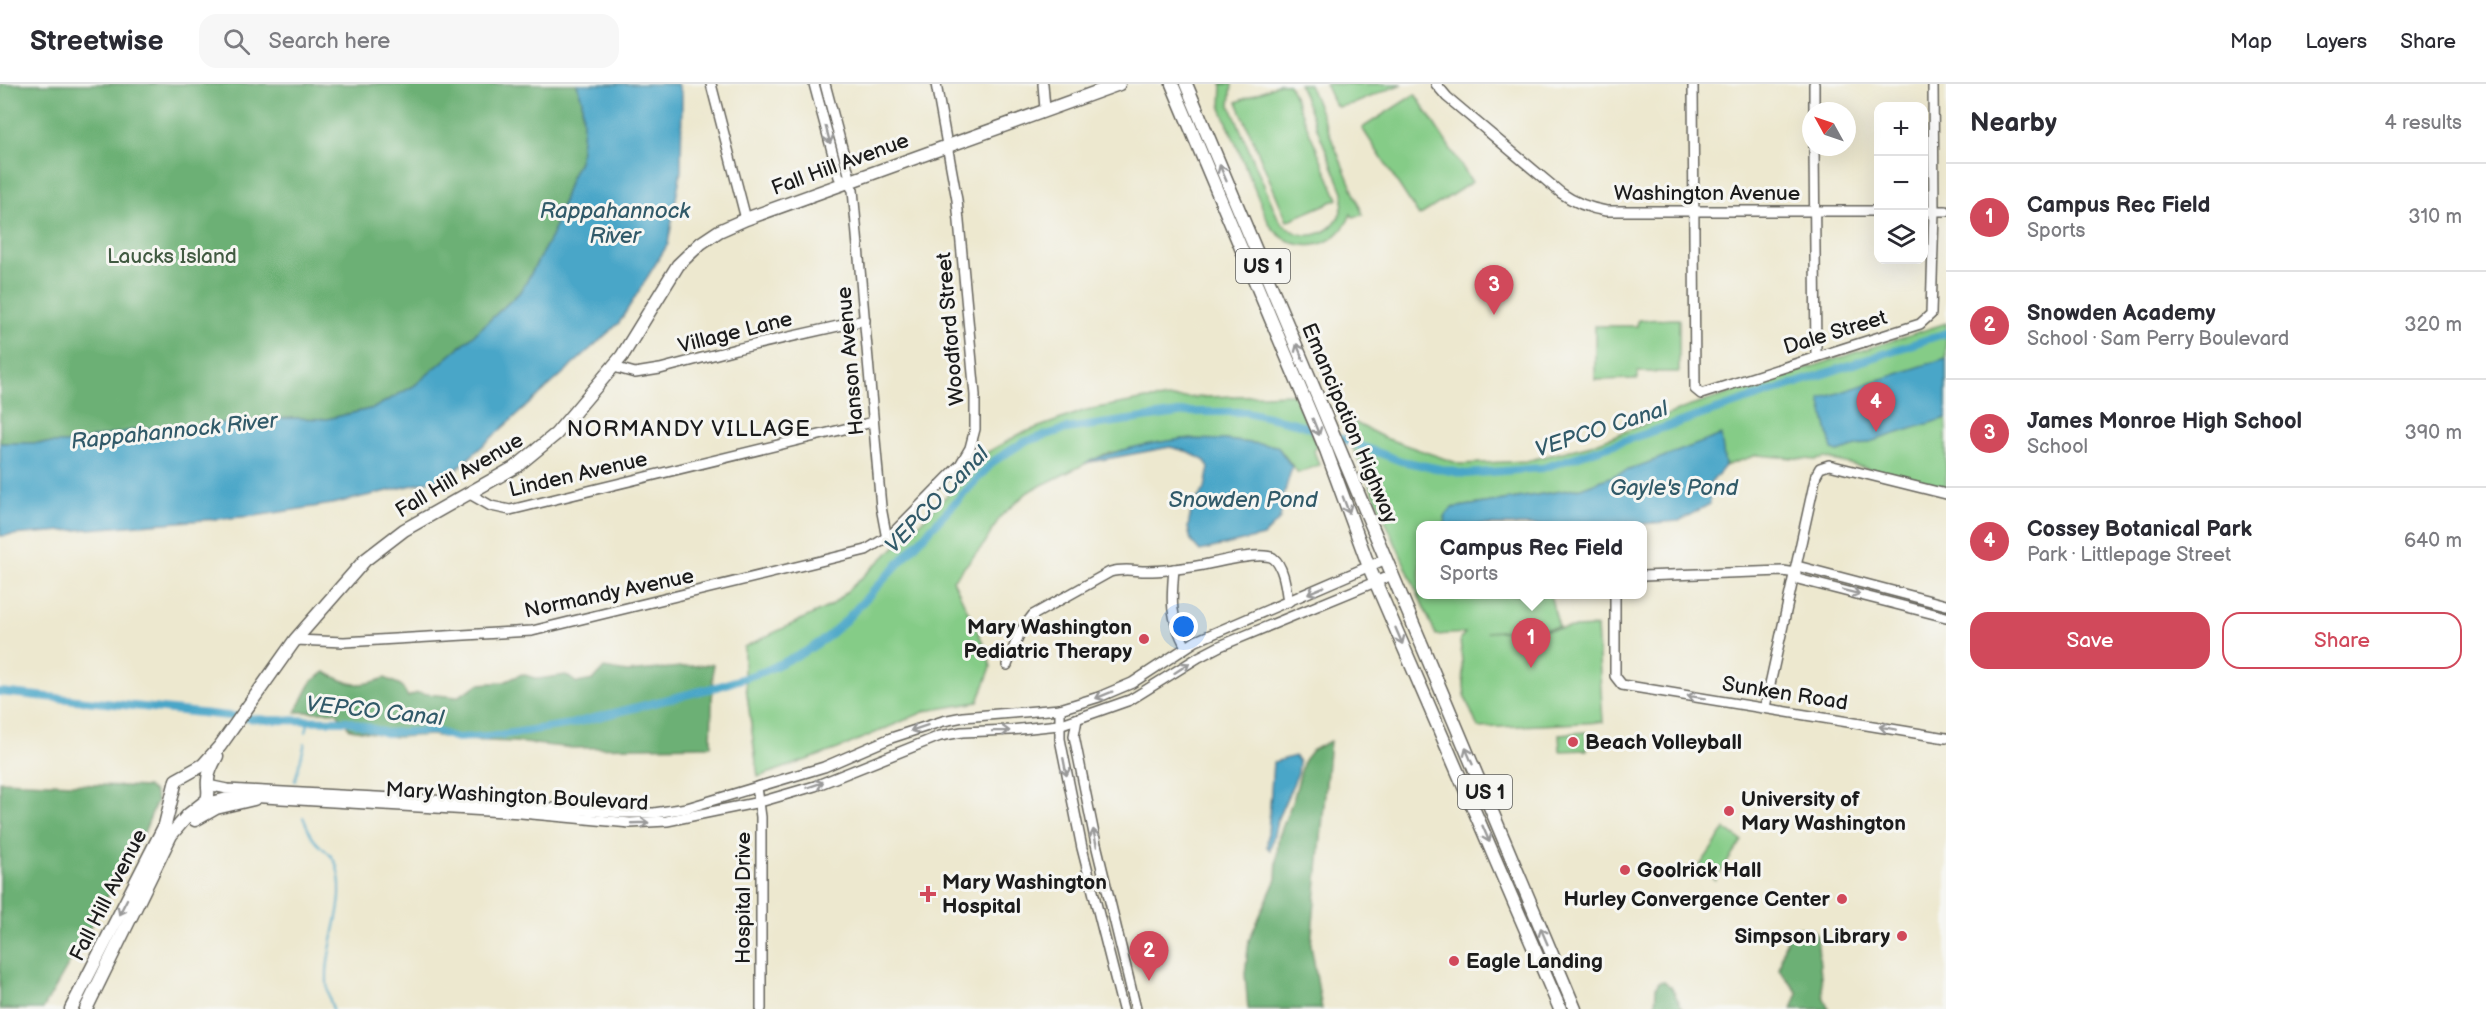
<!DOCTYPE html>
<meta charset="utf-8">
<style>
:root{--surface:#fff;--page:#f7f7f7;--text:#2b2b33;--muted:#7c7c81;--line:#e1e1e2;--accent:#d1495b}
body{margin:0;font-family:"Balsamiq Sans",sans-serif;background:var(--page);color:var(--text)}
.controls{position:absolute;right:18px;top:18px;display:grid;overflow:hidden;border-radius:12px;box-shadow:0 6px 24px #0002}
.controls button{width:54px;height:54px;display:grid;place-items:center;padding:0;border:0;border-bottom:2px solid var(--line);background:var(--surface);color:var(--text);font:30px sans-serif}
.compass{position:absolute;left:1802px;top:18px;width:54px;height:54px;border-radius:50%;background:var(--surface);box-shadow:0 6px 24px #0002;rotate:310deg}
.you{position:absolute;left:1184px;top:543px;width:21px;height:21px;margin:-15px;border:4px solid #fff;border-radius:50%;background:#1a73e8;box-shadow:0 0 0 9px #1a73e833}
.badge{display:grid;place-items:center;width:39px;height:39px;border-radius:50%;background:var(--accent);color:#fff;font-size:20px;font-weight:700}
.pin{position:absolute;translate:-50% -50px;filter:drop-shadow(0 2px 3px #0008)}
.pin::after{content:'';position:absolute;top:32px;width:21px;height:18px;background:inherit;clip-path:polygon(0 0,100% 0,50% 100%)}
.popup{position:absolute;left:1416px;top:437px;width:231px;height:78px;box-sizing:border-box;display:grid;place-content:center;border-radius:12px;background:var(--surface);filter:drop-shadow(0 2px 4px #0005);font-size:20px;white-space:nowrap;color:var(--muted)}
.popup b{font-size:22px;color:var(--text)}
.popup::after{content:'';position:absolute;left:50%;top:100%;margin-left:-12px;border:12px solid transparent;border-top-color:var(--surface)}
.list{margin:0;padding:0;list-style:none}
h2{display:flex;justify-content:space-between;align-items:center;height:78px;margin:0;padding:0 24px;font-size:26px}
h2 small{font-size:20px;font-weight:400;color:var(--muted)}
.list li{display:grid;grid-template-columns:39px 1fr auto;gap:18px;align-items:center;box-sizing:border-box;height:108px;padding:0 24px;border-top:2px solid var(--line)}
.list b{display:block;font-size:22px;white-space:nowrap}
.list p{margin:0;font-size:20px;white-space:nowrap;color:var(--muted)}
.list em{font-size:20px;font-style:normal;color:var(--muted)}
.actions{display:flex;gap:12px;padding:18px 24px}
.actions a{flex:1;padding:14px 0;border:2px solid var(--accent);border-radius:18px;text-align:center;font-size:21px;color:var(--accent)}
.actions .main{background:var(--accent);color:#fff}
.icon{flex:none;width:33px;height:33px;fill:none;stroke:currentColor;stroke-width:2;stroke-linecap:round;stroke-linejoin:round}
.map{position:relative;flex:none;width:1946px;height:925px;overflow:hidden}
header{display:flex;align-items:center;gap:36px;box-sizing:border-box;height:84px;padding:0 30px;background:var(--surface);border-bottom:2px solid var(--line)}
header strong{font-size:28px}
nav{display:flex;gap:33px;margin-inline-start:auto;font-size:21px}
.search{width:420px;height:54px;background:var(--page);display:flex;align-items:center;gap:15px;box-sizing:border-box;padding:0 21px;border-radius:18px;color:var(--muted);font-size:22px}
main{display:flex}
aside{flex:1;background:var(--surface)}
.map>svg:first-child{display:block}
</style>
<header>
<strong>Streetwise</strong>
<div class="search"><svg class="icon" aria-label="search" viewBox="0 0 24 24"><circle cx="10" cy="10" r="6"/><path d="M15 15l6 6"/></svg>Search here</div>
<nav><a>Map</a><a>Layers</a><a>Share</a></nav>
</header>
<main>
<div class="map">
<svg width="1946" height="925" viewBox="0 0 1946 925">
<rect width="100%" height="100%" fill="#f6f6f2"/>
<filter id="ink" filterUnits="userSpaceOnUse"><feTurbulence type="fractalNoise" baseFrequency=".0167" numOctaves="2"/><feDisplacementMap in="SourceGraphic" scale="12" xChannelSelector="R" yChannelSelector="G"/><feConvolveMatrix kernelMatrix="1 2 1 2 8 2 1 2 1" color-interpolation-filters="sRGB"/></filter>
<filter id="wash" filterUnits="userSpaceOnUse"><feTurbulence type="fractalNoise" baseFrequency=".008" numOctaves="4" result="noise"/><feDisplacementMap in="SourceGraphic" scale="24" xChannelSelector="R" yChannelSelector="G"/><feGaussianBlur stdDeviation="1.35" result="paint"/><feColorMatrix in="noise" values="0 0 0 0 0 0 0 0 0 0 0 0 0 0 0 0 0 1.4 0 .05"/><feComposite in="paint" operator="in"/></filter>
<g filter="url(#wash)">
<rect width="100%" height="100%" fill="#ede8cf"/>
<g fill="#85cc87" stroke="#507452" stroke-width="1.5">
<path d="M 1222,0 L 1232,0 L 1230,21 L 1278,134 C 1302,167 1347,149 1343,108 L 1299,0 L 1309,0 L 1363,131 L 1353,133 L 1351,130 C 1336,168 1292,172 1269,140 L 1221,24 Z"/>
<path d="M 1279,0 L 1289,0 L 1338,115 L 1287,137 L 1237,18 Z"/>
<path d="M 1325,0 L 1402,0 L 1356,19 L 1338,23 L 1334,19 Z"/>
<path d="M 1415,10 L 1472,98 L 1419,132 L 1362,44 Z"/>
<path d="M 1679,235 L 1679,288 L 1638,288 L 1638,295 L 1595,296 L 1595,242 L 1637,242 L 1638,236 Z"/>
<path d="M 1946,239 L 1946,404 L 1825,374 L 1816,376 L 1757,371 L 1725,382 L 1720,352 L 1581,404 L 1452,424 L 1444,433 L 1446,441 L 1420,442 L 1420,510 L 1550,511 L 1559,543 L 1486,548 L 1597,543 L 1603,638 L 1478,644 L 1465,613 L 1460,555 L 1465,549 L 1436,551 L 1341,337 L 1346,334 L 1385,354 L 1460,380 L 1526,377 L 1591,361 L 1685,324 Z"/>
<path d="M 1293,310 L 1317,362 L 1314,367 L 1319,381 L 1298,389 L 1277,362 L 1225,356 L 1182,355 L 1105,370 L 1028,408 L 1000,433 L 985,459 L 953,496 L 986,565 L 991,583 L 978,618 L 926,627 L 838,665 L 758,693 L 744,588 L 744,563 L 832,521 L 912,447 L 959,399 L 977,374 L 1020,350 L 1086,326 L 1146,315 Z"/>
<path d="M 1586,648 L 1587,666 L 1560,667 L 1559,650 Z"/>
<path d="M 1725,745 L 1742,757 L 1715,796 L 1699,783 Z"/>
</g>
<g fill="#6cb074" stroke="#446648" stroke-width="1.5">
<path d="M 0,0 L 577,0 L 582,16 L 583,43 L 580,75 L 570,96 L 552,151 L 522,206 L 475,250 L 414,302 L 374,324 L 327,335 L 290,334 L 139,345 L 68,359 L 0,359 Z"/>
<path d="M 713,580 L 711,662 L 573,664 L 514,658 L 460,656 L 432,651 L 396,653 L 350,645 L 336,628 L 296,628 L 312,597 L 325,588 C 349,601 358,604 385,594 L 401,601 L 408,613 L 417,609 L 457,613 L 479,600 L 504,598 L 522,590 L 538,595 L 566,591 L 577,599 L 593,596 L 604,584 L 627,588 Z"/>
<path d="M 1330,657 L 1311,861 L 1322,925 L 1248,925 L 1245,890 L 1249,856 L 1276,795 L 1278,755 L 1294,713 L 1304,676 L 1312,666 Z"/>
<path d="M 0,697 L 147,703 L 154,708 L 157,716 L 144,749 L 43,925 L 0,925 Z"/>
<path d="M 1794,843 L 1813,846 L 1817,852 L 1823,912 L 1829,925 L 1792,925 L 1798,909 L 1779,885 L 1784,862 Z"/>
<path d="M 1664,897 L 1671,903 L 1683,925 L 1655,925 L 1656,903 L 1659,898 Z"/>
</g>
<g fill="#4aa6c8" stroke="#336172" stroke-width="1.5">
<path d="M 577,0 L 678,0 L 682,11 L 681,87 L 668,160 L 619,239 L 448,393 L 332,420 L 255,432 L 0,452 L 0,359 L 68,359 L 139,345 L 290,334 L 327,335 L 374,324 L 414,302 L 475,250 L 522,206 L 552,151 L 570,96 L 580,75 L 583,43 L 582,16 Z"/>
<path d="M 1946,274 L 1946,334 L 1838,368 L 1832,366 L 1820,315 Z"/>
<path d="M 1721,351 L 1725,382 L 1709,401 L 1710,420 L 1679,437 L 1615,442 L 1446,441 L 1444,433 L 1452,424 L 1581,404 Z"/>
<path d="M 1182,355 L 1225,356 L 1277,362 L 1292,383 L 1283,414 L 1280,435 L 1263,452 L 1200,467 L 1191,457 L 1188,443 L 1192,422 L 1205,404 L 1209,383 L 1205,377 L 1189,368 L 1170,363 L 1085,379 C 1115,366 1149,359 1182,355 Z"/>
<path d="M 1295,672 L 1299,678 L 1298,689 L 1278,734 L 1270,766 L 1267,763 L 1273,678 Z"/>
</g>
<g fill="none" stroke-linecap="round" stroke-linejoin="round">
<g stroke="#4aa6c8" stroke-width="2">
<path d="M 306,648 L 309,636"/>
<path d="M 295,697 L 305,659"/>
<path d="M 303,733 C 306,740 309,748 313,754 C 323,768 334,768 338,787 C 349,832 313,879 333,925"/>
</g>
<g stroke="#4aa6c8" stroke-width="8">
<path d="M 1334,352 L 1401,377 L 1465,390 L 1543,384 L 1946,249"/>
<path d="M 0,608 L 267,636 L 348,637 L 386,649 L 435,647 L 457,654 L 500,651 L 571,640 L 720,602 L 765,587 L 805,568 L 826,554 L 845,537 L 994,377 L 1024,358 L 1066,345 L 1186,328 L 1246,328 L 1295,339 L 1320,347"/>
</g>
</g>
</g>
<g filter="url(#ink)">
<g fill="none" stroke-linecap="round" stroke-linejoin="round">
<g stroke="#65635b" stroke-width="12">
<g id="minor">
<path d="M 711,0 L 746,135"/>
<path d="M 814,0 L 839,93 L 848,98 L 853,106 L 881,423 L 887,455"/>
<path d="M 825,0 L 849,90 L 848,98"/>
<path d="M 1043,0 L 1045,25"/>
<path d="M 1436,0 L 1447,13 L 1561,109 C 1575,119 1589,124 1606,127 L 1878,127"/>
<path d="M 1693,0 L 1695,305 L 1701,310 L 1920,240 L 1931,230 L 1934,127 L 1933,0"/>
<path d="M 1814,0 L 1814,27"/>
<path d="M 1814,63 L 1816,272"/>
<path d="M 1924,127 L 1946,127"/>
<path d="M 614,283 L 635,289 L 660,285 L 736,265 L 865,236"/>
<path d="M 470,410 L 491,422 L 510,426 L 873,338"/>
<path d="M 1797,482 L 1946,521"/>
<path d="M 1174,485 C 1171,518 1170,533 1186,563"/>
<path d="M 1642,492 L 1783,487 L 1796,489"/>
<path d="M 1794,494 L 1946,533"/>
<path d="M 1615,510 L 1615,592 L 1622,601 L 1946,654"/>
<path d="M 295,556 L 344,558 L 532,547 L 866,466 L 892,450 L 960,381 L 970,364 L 975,345 L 975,311 L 957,116 L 936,0"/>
<path d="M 1007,581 L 1020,548 L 1033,531 L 1110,488 C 1124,484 1134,487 1147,487 C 1166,487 1185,484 1203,481 C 1217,478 1261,467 1273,474 C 1284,482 1286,505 1288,518"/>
<path d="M 1765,623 L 1816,391 L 1820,384 L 1829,381 L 1946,410"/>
<path d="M 1060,625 L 1060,655 L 1082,764 L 1123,925"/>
<path d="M 1077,635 L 1074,652 L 1096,760 L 1136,925"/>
<path d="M 208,701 L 227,705 L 450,717 L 624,729 L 654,729 L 687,724 L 824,683 L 891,654 L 943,637 L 963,633 L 1060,625 L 1099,613 L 1132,599 L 1196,557 L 1386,475"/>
<path d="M 757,703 L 761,733 L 761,925"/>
<path d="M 205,719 L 225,714 L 247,713 L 521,729 L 630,739 L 667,737 L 760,718 L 815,702 L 940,652 L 962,648 L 1011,646 L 1059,641 L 1130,616 L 1199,573 L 1220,562 L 1392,491"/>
</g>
</g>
<g stroke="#65635b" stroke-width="15">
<g id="major">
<path d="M 1172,0 L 1326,366 L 1369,483 L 1560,925"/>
<path d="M 1186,0 L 1575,925"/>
<path d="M 195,736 L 216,724 L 254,715"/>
<path d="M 71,925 L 165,741 L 176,696 L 203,681 L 220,662 L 295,556 L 365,476 L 404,446 L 517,382 L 556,350 L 622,272 L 678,181 L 701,159 L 719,147 L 746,135 L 1119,0"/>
<path d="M 86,925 L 171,751 L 188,731 L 207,716 C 210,708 207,704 208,696 C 208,688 213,679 217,672"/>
</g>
</g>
<use href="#minor" stroke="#fff" stroke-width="9"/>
<use href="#major" stroke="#fff" stroke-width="12"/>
</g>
<defs><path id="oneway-shaft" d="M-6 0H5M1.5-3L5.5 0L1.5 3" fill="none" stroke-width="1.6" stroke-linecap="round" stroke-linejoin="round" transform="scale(1.5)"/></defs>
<g stroke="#999">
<use href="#oneway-shaft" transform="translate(828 51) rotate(75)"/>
<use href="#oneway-shaft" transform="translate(1223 89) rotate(-113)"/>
<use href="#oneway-shaft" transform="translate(1300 268) rotate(-113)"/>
<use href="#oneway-shaft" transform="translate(1316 343) rotate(68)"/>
<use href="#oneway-shaft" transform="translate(1346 421) rotate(69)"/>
<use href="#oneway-shaft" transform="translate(1316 506) rotate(157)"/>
<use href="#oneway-shaft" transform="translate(1851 508) rotate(14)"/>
<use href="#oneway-shaft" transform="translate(1399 552) rotate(67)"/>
<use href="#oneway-shaft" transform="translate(1182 584) rotate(-33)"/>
<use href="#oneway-shaft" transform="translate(1104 611) rotate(158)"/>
<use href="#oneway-shaft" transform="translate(1696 613) rotate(-171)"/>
<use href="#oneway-shaft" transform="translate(919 644) rotate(162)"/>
<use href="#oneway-shaft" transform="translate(1888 644) rotate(-170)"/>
<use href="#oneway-shaft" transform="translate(1001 647) rotate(-1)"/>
<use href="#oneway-shaft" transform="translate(1469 672) rotate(-113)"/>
<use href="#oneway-shaft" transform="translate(1065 683) rotate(79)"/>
<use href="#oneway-shaft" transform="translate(815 701) rotate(-19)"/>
<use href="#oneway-shaft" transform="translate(640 739) rotate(-2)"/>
<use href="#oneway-shaft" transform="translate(1486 750) rotate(67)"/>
<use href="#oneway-shaft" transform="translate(1095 754) rotate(-102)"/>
<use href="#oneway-shaft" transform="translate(123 823) rotate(117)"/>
<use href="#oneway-shaft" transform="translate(1544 852) rotate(-113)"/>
</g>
</g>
<g fill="#d1495b" stroke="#f6f6f2" stroke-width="2">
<circle cx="1144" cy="555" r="6"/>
<circle cx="1573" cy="658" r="6"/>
<circle cx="1729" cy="727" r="6"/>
<circle cx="1625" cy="786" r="6"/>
<path d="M925 801h6v6h6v6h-6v6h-6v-6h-6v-6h6z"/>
<circle cx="1842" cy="815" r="6"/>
<circle cx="1902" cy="852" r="6"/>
<circle cx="1454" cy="877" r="6"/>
</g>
<g text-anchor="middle" stroke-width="6" stroke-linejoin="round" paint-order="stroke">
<g fill="#f6f6f2" stroke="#5d5d5c" stroke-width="1.5">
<rect x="1236" y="165" width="54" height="34" rx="4.5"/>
<rect x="1458" y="691" width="54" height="34" rx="4.5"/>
</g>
<g font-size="20" font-weight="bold" fill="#1c1c1c">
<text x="1263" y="189">US 1</text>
<text x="1485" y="715">US 1</text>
</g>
<g font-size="21" fill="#1c1c1c" stroke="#f6f6f2">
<text transform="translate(840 80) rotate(-20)" y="7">Fall Hill Avenue</text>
<text x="1707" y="116">Washington Avenue</text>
<text transform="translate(950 245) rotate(-95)" y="7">Woodford Street</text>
<text transform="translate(735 248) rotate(-14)" y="7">Village Lane</text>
<text transform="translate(1835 248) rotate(-17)" y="7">Dale Street</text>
<text transform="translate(850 277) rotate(-95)" y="7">Hanson Avenue</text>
<text transform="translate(1350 339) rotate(67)" y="7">Emancipation Highway</text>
<text transform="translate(578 390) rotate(-13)" y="7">Linden Avenue</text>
<text transform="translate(459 391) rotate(-31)" y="7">Fall Hill Avenue</text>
<text transform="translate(609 509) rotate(-12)" y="7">Normandy Avenue</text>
<text transform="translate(1785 609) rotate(9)" y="7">Sunken Road</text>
<text transform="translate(517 712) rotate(3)" y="7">Mary Washington Boulevard</text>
<text transform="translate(108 811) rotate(-63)" y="7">Fall Hill Avenue</text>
<text transform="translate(743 814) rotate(-90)" y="7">Hospital Drive</text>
</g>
<g font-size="21" fill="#415a41" stroke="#f6f6f2">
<text x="172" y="179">Laucks Island</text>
</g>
<g font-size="21" font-weight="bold" fill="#1c1c1c" stroke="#f6f6f2" text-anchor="start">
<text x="1132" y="550" text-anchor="end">Mary Washington<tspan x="1132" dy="24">Pediatric Therapy</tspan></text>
<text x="1585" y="665">Beach Volleyball</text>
<text x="1741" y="722">University of<tspan x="1741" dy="24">Mary Washington</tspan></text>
<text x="1637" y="793">Goolrick Hall</text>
<text x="942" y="805">Mary Washington<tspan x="942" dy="24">Hospital</tspan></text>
<text x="1830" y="822" text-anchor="end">Hurley Convergence Center</text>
<text x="1890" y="859" text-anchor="end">Simpson Library</text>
<text x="1466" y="884">Eagle Landing</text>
</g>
<g font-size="22" font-style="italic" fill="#315a69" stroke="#f6f6f2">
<text x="615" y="134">Rappahannock<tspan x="615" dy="25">River</tspan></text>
<text transform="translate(1601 344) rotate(-18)" y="8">VEPCO Canal</text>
<text transform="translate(174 346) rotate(-6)" y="8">Rappahannock River</text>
<text x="1674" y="411">Gayle's Pond</text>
<text transform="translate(936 415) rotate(-46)" y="8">VEPCO Canal</text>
<text x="1243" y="423">Snowden Pond</text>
<text transform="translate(375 626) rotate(6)" y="8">VEPCO Canal</text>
</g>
<g font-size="22" letter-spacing="1.5" fill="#1c1c1c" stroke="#f6f6f2">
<text x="689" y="352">NORMANDY VILLAGE</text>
</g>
</g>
</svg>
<div class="controls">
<button>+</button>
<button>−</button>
<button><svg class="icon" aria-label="layers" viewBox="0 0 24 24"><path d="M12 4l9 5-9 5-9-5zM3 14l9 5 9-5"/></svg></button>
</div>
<svg class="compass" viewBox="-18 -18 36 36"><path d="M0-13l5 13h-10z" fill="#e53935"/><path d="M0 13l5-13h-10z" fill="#7c7c81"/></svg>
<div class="you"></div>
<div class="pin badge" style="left:1531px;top:584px">1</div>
<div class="popup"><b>Campus Rec Field</b>Sports</div>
<div class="pin badge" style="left:1149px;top:897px">2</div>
<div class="pin badge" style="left:1494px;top:231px">3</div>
<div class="pin badge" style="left:1876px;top:348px">4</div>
</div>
<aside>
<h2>Nearby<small>4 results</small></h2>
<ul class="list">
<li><span class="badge">1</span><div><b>Campus Rec Field</b><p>Sports</p></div><em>310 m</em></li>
<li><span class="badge">2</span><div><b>Snowden Academy</b><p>School · Sam Perry Boulevard</p></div><em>320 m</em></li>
<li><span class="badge">3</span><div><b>James Monroe High School</b><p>School</p></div><em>390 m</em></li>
<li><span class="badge">4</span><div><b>Cossey Botanical Park</b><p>Park · Littlepage Street</p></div><em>640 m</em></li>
</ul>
<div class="actions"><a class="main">Save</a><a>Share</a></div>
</aside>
</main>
